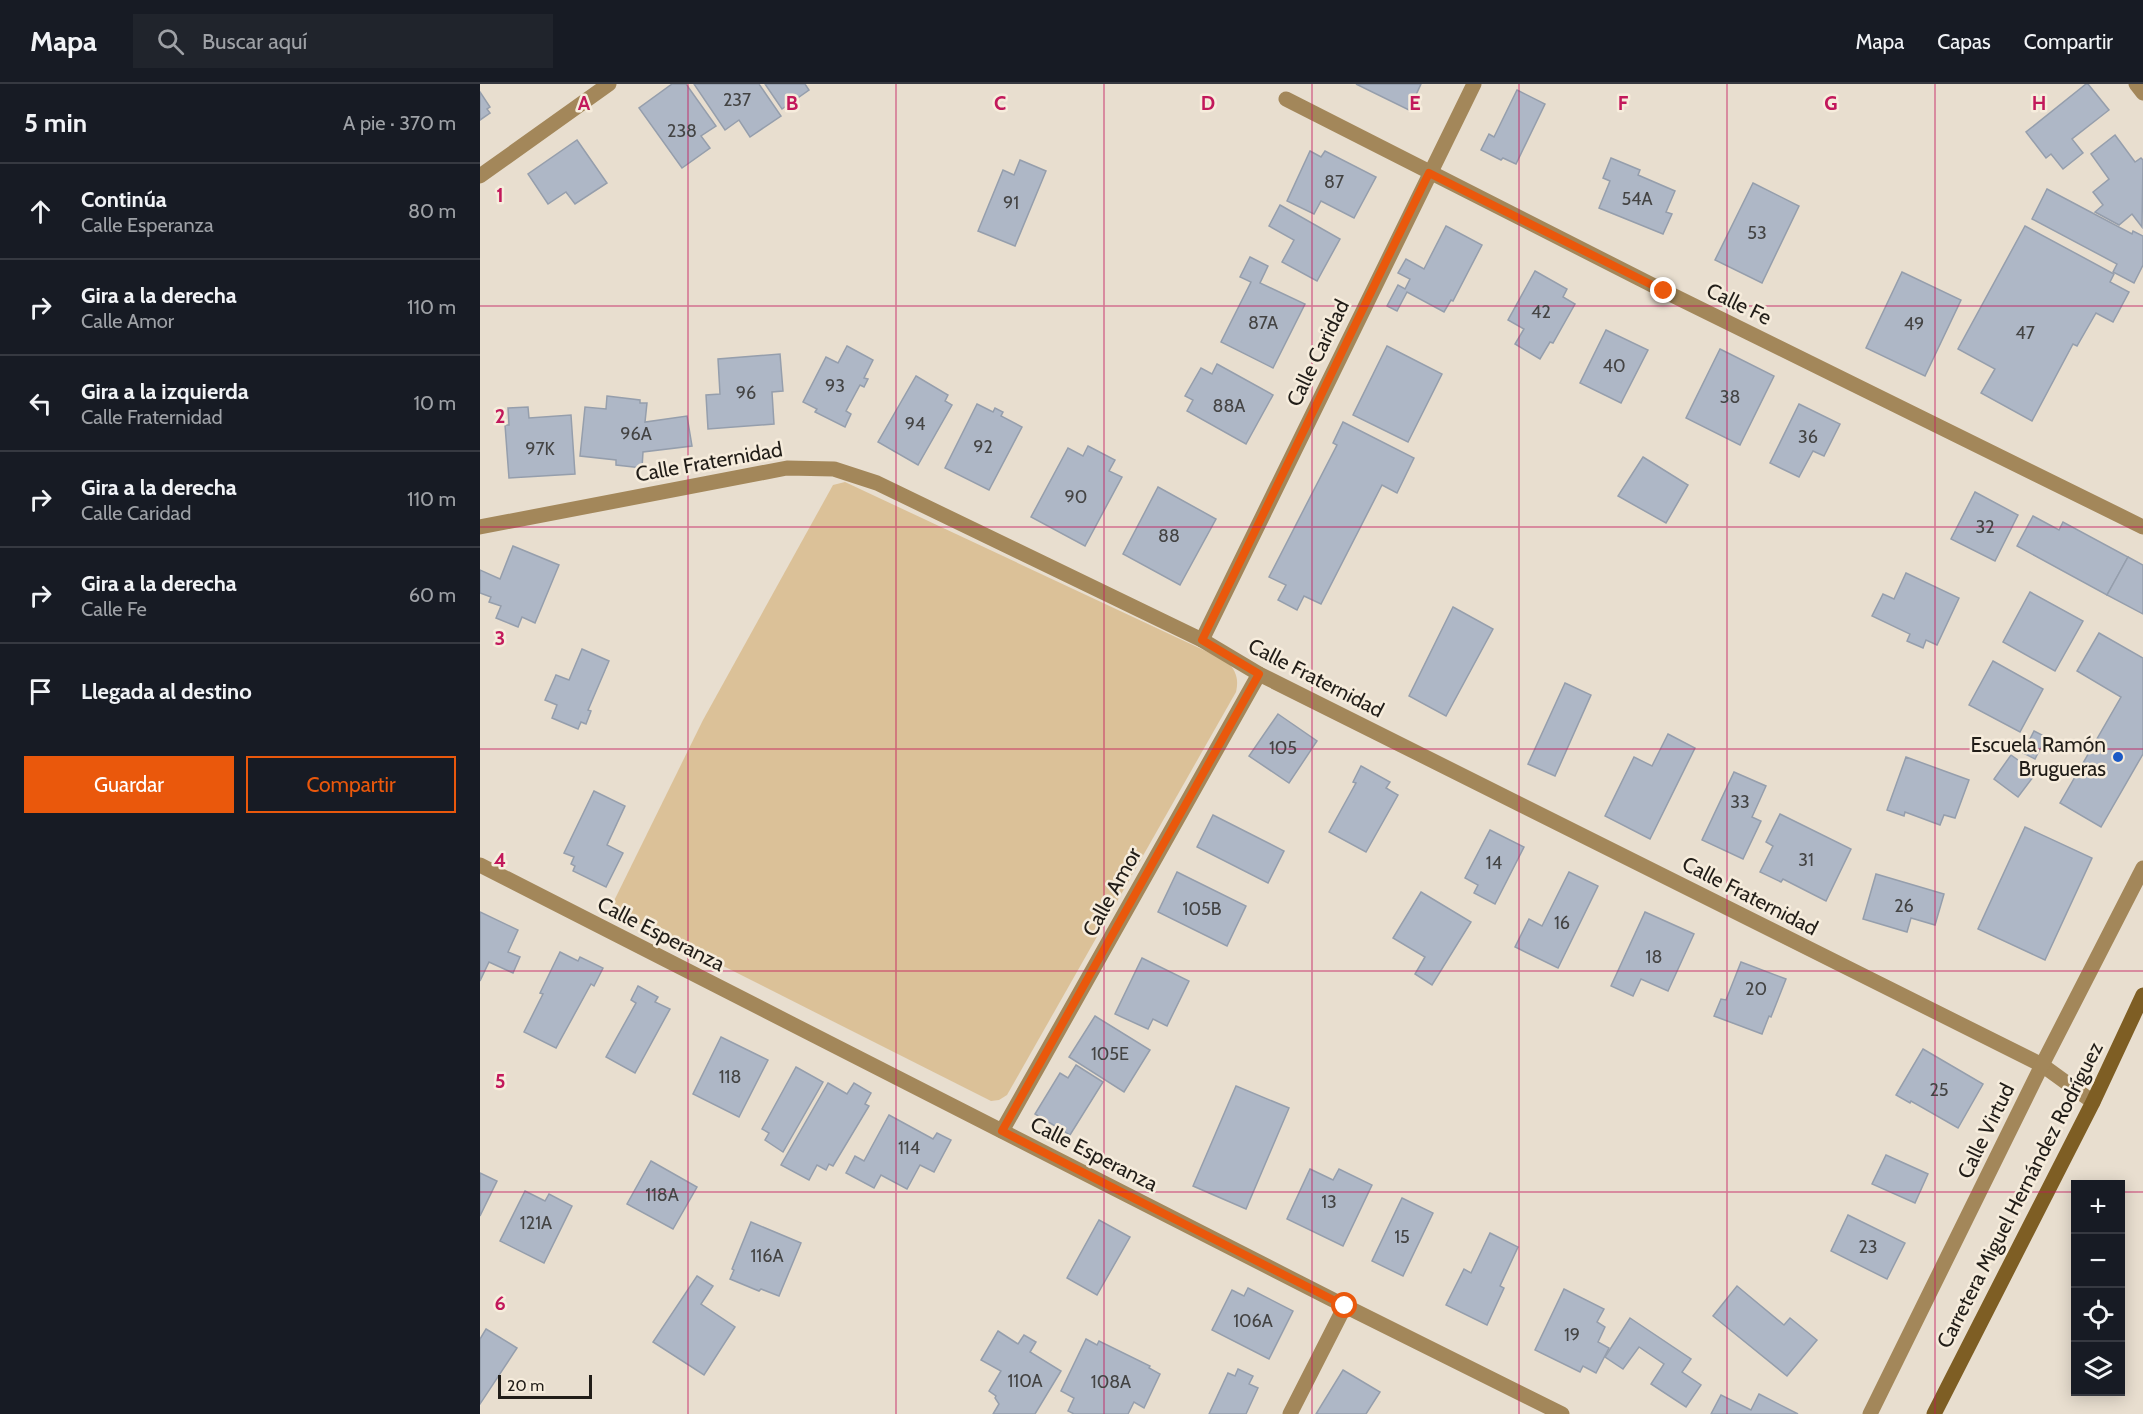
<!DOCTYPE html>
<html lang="es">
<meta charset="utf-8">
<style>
:root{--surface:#171b24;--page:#20242c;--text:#f1f3f6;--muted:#9ea1a6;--line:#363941;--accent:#ea580c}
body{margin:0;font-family:Cabin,sans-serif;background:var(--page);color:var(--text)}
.controls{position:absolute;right:18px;bottom:18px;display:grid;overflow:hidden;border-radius:0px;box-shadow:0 3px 15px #0003}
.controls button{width:54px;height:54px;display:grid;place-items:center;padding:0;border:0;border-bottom:2px solid var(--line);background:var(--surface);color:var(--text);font:30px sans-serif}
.scale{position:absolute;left:18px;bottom:15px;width:94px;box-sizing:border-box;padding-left:6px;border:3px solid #211d18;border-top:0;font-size:16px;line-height:21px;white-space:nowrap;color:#211d18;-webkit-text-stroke:4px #f6ecdc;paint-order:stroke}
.stop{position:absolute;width:18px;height:18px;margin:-14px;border:4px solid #ea580c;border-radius:50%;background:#fff}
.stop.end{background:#ea580c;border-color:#fff;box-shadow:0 2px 6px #0008}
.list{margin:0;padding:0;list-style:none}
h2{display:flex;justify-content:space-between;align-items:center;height:78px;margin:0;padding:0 24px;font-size:26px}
h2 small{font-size:20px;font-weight:400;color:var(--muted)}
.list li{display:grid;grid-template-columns:39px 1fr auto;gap:18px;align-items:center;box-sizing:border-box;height:96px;padding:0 24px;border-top:2px solid var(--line)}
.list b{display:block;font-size:22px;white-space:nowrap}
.list p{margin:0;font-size:20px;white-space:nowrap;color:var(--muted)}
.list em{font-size:20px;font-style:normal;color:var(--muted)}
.actions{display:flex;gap:12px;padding:18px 24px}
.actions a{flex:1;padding:14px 0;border:2px solid var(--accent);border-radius:0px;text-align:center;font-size:21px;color:var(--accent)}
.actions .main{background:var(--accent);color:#fff}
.icon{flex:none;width:33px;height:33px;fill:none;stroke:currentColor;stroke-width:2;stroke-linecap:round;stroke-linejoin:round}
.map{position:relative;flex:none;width:1663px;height:1330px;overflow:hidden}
header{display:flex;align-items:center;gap:36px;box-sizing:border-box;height:84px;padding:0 30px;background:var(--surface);border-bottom:2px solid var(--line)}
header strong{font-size:28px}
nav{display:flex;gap:33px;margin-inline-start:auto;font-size:21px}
.search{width:420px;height:54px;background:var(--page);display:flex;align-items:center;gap:15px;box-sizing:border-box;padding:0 21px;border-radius:0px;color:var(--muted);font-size:22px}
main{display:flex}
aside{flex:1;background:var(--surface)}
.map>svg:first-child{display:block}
</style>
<header>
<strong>Mapa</strong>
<div class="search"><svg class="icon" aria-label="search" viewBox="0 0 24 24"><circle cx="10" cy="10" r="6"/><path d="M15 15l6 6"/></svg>Buscar aquí</div>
<nav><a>Mapa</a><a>Capas</a><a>Compartir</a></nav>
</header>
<main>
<aside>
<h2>5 min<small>A pie · 370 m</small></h2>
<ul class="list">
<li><svg class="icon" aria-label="ahead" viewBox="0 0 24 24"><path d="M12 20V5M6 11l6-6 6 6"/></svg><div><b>Continúa</b><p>Calle Esperanza</p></div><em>80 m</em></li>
<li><svg class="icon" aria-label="right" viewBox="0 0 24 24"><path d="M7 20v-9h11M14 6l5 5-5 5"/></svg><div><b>Gira a la derecha</b><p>Calle Amor</p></div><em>110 m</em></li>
<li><svg class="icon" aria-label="left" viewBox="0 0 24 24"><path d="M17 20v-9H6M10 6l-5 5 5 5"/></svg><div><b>Gira a la izquierda</b><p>Calle Fraternidad</p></div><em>10 m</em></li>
<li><svg class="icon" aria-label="right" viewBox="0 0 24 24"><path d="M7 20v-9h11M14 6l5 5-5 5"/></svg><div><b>Gira a la derecha</b><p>Calle Caridad</p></div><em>110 m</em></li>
<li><svg class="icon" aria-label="right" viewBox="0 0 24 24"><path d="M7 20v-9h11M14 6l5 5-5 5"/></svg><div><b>Gira a la derecha</b><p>Calle Fe</p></div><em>60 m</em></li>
<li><svg class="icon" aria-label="arrive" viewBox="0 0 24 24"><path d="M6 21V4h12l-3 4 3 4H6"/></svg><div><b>Llegada al destino</b></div></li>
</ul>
<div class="actions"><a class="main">Guardar</a><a>Compartir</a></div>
</aside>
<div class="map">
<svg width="1663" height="1330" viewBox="0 0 1663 1330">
<rect width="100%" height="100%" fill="#e8decf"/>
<path fill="#dbc198" d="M 365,398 L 747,577 C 756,587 759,595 756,608 L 527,1011 L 519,1016 L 511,1017 L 130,825 L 223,636 L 353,401 Z"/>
<g fill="#aeb7c6" stroke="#959eac" stroke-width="1.5">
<path d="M 192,0 L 206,0 L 236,42 L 221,52 L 230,64 L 202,84 L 159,24 Z"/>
<path d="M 214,0 L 279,0 L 301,32 L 270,53 L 259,36 L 245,46 Z"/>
<path d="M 285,0 L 325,0 L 329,6 L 302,25 Z"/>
<path d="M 876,0 L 941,0 L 929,26 Z"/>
<path d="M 1606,0 L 1608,0 L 1629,26 L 1592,55 L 1603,69 L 1583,85 L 1571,70 L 1566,74 L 1546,48 Z"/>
<path d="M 1037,6 L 1065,20 L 1036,80 L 1023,74 L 1021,76 L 1001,66 L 1009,50 L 1014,53 Z"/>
<path d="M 0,8 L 10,23 L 7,25 L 10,29 L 0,36 Z"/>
<path d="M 1635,51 L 1655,78 L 1661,74 L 1663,76 L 1662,143 L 1652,130 L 1639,141 L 1615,128 L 1623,121 L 1613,108 L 1629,95 L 1611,70 Z"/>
<path d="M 97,56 L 127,99 L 95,120 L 86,108 L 68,120 L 48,90 Z"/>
<path d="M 830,67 L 841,73 L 845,67 L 896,93 L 874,134 L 841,117 L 834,130 L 807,117 Z"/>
<path d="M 1131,74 L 1160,86 L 1158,91 L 1195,107 L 1186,128 L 1192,130 L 1183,150 L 1119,124 L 1130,97 L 1123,94 Z"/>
<path d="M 540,76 L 566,87 L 535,162 L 498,147 L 523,86 L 534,91 Z"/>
<path d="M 1273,99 L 1319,122 L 1282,199 L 1235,176 Z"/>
<path d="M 1567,105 L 1652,150 L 1653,147 L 1663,152 L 1663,181 L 1654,199 L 1633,188 L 1637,180 L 1552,135 Z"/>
<path d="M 800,121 L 860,155 L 837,197 L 802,178 L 814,156 L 789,142 Z"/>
<path d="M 966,142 L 1002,161 L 973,217 L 971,216 L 964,228 L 927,208 L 917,227 L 907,222 L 918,201 L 925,205 L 930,195 L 918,189 L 926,175 L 944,185 Z"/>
<path d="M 1545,142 L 1634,190 L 1630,198 L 1649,208 L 1633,238 L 1616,229 L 1597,262 L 1593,260 L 1552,337 L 1501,309 L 1515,285 L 1478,265 Z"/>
<path d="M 770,173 L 788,182 L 780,199 L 825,220 L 793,284 L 741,258 L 771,198 L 760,193 Z"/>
<path d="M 1055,187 L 1087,205 L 1083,213 L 1095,220 L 1073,259 L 1070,258 L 1060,275 L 1035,260 L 1044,245 L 1028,236 Z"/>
<path d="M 1422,188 L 1481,216 L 1445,292 L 1386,264 Z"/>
<path d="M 1126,246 L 1168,266 L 1141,319 L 1100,299 Z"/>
<path d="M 367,262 L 393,276 L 384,294 L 388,295 L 384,303 L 380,301 L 366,327 L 371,330 L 365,343 L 335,328 L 337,325 L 323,318 L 346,273 L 358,279 Z"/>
<path d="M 907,262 L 962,290 L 928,358 L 873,331 Z"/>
<path d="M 1240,265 L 1294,292 L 1260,361 L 1206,334 Z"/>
<path d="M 300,270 L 303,307 L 292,308 L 294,340 L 228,345 L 226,311 L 240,310 L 238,275 Z"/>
<path d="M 737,280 L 793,311 L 766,360 L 707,327 L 713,316 L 705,312 L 721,284 L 732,290 Z"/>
<path d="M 436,292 L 468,311 L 465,317 L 472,321 L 438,381 L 398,358 Z"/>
<path d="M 127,312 L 160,316 L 160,319 L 167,319 L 165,338 L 207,332 L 212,362 L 163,368 L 162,384 L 136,381 L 136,376 L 100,372 L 105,323 L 126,325 Z"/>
<path d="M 497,320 L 513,328 L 515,324 L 523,328 L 521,332 L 542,343 L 509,406 L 465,384 Z"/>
<path d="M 1319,320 L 1360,340 L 1344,372 L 1333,367 L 1319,393 L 1290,379 Z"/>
<path d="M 48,323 L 49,334 L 91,331 L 95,390 L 29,394 L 25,341 L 29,341 L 28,324 Z"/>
<path d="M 863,338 L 934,374 L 917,409 L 902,401 L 841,520 L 824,512 L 817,526 L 798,516 L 806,501 L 789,493 L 857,361 L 853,359 Z"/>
<path d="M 608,362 L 635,376 L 629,387 L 642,393 L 605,462 L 551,433 L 588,364 L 603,372 Z"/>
<path d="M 1163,373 L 1208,401 L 1186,439 L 1138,412 Z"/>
<path d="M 678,403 L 736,435 L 700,501 L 643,470 Z"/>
<path d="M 1495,408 L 1538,431 L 1515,477 L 1471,455 Z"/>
<path d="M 1553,432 L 1579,446 L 1583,438 L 1648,473 L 1627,511 L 1537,462 Z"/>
<path d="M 33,462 L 79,481 L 55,539 L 42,533 L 38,543 L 16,534 L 21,522 L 9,518 L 11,513 L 0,509 L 0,486 L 20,495 Z"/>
<path d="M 1648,473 L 1663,481 L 1663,530 L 1627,511 Z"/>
<path d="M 1426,489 L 1479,514 L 1457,561 L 1446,556 L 1443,564 L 1427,557 L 1430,550 L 1392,532 L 1403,510 L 1414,515 Z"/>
<path d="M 1550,508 L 1603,537 L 1575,587 L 1523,558 Z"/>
<path d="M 973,523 L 1013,545 L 966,632 L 929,612 Z"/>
<path d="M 1619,549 L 1663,574 L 1663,670 L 1621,743 L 1580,719 L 1641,613 L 1597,587 Z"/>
<path d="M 102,565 L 129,577 L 108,626 L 111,627 L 106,640 L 101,638 L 98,645 L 72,634 L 77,621 L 65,616 L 76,591 L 89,596 Z"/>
<path d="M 1513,577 L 1563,605 L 1540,648 L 1489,621 Z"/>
<path d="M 1085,599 L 1111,611 L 1075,692 L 1048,680 Z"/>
<path d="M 798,630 L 837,657 L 809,699 L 769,672 Z"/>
<path d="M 1554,647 L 1566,653 L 1555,675 L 1543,669 Z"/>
<path d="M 1188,650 L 1215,664 L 1170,755 L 1125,732 L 1154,673 L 1172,682 Z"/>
<path d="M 1531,671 L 1556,689 L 1538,713 L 1514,695 Z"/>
<path d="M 1426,673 L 1489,696 L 1475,734 L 1464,731 L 1460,741 L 1425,728 L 1424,732 L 1407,726 Z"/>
<path d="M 881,682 L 910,698 L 906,704 L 918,711 L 886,768 L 849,748 L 876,699 L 873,698 Z"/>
<path d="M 1254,688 L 1286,702 L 1272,733 L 1281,737 L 1263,775 L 1222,756 Z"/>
<path d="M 114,707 L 145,722 L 127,761 L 143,769 L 126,803 L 93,787 L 95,782 L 91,780 L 94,773 L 84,769 Z"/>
<path d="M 1300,730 L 1371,765 L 1346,817 L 1303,795 L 1301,798 L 1280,788 L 1293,762 L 1286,758 Z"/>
<path d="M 733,731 L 804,767 L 788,799 L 717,763 Z"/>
<path d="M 1545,743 L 1612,774 L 1565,876 L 1498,845 Z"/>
<path d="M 1010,746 L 1044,763 L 1015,820 L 994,809 L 998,801 L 985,794 Z"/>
<path d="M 697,788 L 766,822 L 747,862 L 678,828 Z"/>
<path d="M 1089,788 L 1118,802 L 1078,884 L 1035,863 L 1049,835 L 1062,842 Z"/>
<path d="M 1396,790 L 1464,810 L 1455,841 L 1431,834 L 1427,848 L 1383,835 Z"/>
<path d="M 941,808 L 991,838 L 952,901 L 935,890 L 945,873 L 913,854 Z"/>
<path d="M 0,828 L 38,846 L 28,868 L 40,873 L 33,889 L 9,878 L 0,897 Z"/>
<path d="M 1165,828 L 1214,850 L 1188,907 L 1161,895 L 1153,912 L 1131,902 Z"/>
<path d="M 80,868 L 98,877 L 100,873 L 123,884 L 114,902 L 111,900 L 76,964 L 44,948 L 63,910 L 60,909 Z"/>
<path d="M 662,874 L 709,897 L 687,942 L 673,935 L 668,945 L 635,930 Z"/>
<path d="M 1261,878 L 1306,895 L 1291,933 L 1289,932 L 1282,950 L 1234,932 L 1241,915 L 1246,916 Z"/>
<path d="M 158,902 L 178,913 L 175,918 L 190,925 L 155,989 L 126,973 L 156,919 L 151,916 Z"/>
<path d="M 615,932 L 670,966 L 644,1008 L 589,973 Z"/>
<path d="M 241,953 L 288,976 L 259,1033 L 213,1010 Z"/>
<path d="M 1443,965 L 1503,1000 L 1478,1044 L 1431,1017 L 1430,1019 L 1416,1011 Z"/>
<path d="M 596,981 L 623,998 L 590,1051 L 555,1030 L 580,989 L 588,994 Z"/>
<path d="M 316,983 L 343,998 L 303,1068 L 285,1056 L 289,1049 L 282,1045 Z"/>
<path d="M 348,999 L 367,1010 L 374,999 L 391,1009 L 385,1020 L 389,1022 L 353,1082 L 349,1080 L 346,1086 L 337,1081 L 329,1096 L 301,1081 Z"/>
<path d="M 756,1002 L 809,1024 L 766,1125 L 713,1102 Z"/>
<path d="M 409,1031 L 453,1055 L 457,1049 L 471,1056 L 454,1088 L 440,1081 L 427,1105 L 401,1091 L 394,1104 L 366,1089 L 375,1072 L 384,1077 Z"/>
<path d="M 1406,1071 L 1448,1090 L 1435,1119 L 1392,1100 Z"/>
<path d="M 171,1077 L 217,1103 L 193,1145 L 147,1120 Z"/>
<path d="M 830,1085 L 853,1096 L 859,1085 L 892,1101 L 863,1162 L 807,1135 Z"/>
<path d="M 0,1089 L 17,1097 L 0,1132 Z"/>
<path d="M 45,1107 L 65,1117 L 69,1110 L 92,1122 L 64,1179 L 20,1157 Z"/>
<path d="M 922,1114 L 953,1129 L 923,1192 L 892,1177 Z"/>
<path d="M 1368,1131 L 1425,1159 L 1407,1195 L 1351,1167 Z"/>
<path d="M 619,1136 L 650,1153 L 617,1211 L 587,1194 Z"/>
<path d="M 271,1138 L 321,1159 L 299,1212 L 281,1205 L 279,1207 L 250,1195 L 254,1186 L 252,1185 Z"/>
<path d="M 1010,1149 L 1038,1163 L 1020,1202 L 1024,1204 L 1007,1241 L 966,1221 L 984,1185 L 991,1189 Z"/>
<path d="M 217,1192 L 233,1202 L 221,1220 L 255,1243 L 224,1291 L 173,1258 Z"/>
<path d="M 1257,1202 L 1304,1241 L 1310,1234 L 1337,1256 L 1307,1292 L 1233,1232 Z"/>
<path d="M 768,1204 L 813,1227 L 789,1275 L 732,1246 L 752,1206 L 764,1212 Z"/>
<path d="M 1084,1205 L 1124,1225 L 1117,1238 L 1125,1243 L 1118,1258 L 1129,1264 L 1116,1289 L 1103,1282 L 1100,1288 L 1055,1266 Z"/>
<path d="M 1150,1234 L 1211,1275 L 1202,1288 L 1221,1301 L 1206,1323 L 1171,1300 L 1184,1280 L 1159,1263 L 1143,1285 L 1125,1273 Z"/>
<path d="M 6,1245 L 37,1264 L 0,1320 L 0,1255 Z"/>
<path d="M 518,1247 L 538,1260 L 544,1251 L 556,1258 L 550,1268 L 581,1287 L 555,1330 L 513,1330 L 519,1320 L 515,1314 L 516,1312 L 509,1307 L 521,1287 L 501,1276 Z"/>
<path d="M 606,1255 L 617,1261 L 619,1257 L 670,1282 L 669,1284 L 680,1290 L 664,1324 L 654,1318 L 648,1330 L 594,1330 L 588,1327 L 594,1314 L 581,1307 Z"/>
<path d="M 758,1285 L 773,1292 L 769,1300 L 778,1304 L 766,1330 L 729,1330 L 748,1289 L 755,1292 Z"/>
<path d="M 863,1286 L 900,1308 L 886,1330 L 836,1330 Z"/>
<path d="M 1279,1310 L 1318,1330 L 1231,1330 L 1241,1311 L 1271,1326 Z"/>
</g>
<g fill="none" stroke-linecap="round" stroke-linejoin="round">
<g stroke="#a3875a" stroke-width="15">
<path d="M 1656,0 L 1663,9"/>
<path d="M 806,15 L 1184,207 L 1663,443"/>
<path d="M 0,92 L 129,0"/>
<path d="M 0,443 L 307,384 L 354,385 L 397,399 L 722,556 L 779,590 L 1562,981 L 1613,1018"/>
<path d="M 722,556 L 994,0"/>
<path d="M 0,781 L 865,1222 L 1082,1330"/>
<path d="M 522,1047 L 779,590"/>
<path d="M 810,1330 L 865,1222"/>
<path d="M 1390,1330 L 1562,981 L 1663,784"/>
</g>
<path stroke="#7e5e24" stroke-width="15" d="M 1454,1330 L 1613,1018 L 1663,911"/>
</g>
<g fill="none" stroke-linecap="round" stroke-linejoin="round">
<path stroke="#ea580c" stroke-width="8" d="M 865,1222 L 522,1047 L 779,590 L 722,556 L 949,89 L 1184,207"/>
</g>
<path fill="none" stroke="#c2185b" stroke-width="1.5" stroke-opacity="0.55" d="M 208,0 L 208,1330M 416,0 L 416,1330M 624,0 L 624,1330M 832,0 L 832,1330M 1039,0 L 1039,1330M 1247,0 L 1247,1330M 1455,0 L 1455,1330M 0,222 L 1663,222M 0,443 L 1663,443M 0,665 L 1663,665M 0,887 L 1663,887M 0,1108 L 1596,1108M 1640,1108 L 1663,1108"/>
<circle fill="#1b5ac6" stroke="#f6ecdc" stroke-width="2" cx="1638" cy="673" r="6"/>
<g text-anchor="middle" stroke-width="5" stroke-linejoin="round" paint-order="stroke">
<g font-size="18" fill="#444">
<text x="257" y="22">237</text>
<text x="202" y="53">238</text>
<text x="854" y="104">87</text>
<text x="1157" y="121">54A</text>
<text x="531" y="125">91</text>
<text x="1277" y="155">53</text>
<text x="1061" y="234">42</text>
<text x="783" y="245">87A</text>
<text x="1434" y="246">49</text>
<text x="1545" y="255">47</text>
<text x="1134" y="288">40</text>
<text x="355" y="308">93</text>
<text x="266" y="315">96</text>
<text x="1250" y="319">38</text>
<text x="749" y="328">88A</text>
<text x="435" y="346">94</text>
<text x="156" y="356">96A</text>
<text x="1328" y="359">36</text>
<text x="503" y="369">92</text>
<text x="60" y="371">97K</text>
<text x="596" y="419">90</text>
<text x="1505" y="449">32</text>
<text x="689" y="458">88</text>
<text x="803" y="670">105</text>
<text x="1260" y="724">33</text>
<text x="1326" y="782">31</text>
<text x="1014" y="785">14</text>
<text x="1424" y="828">26</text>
<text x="722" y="831">105B</text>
<text x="1082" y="845">16</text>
<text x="1174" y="879">18</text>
<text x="1276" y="911">20</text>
<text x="630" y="976">105E</text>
<text x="250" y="999">118</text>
<text x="1459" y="1012">25</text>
<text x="429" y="1070">114</text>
<text x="182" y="1117">118A</text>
<text x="849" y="1124">13</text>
<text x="56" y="1145">121A</text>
<text x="922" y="1159">15</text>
<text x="1388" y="1169">23</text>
<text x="287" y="1178">116A</text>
<text x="773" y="1243">106A</text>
<text x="1092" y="1257">19</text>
<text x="545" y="1303">110A</text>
<text x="631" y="1304">108A</text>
</g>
<g font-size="21" fill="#211d18" stroke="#f6ecdc">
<text transform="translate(1259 220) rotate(26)" y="7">Calle Fe</text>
<text transform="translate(838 269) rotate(-64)" y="7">Calle Caridad</text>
<text transform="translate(229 378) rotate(-10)" y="7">Calle Fraternidad</text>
<text transform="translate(836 594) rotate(27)" y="7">Calle Fraternidad</text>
<text transform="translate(632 808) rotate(-61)" y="7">Calle Amor</text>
<text transform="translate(1270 812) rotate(27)" y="7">Calle Fraternidad</text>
<text transform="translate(181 850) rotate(27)" y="7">Calle Esperanza</text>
<text transform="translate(1506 1047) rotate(-64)" y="7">Calle Virtud</text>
<text transform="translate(614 1070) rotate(27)" y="7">Calle Esperanza</text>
<text transform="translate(1540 1111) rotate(-63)" y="7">Carretera Miguel Hernández Rodríguez</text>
</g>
<g font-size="21" fill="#211d18" stroke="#f6ecdc" text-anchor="end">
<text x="1626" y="668">Escuela Ramón<tspan x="1626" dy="24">Brugueras</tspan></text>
</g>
</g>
<g font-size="20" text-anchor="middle" font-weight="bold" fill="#c2185b" stroke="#f6ecdc" stroke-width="5" stroke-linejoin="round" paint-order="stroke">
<text x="104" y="26">A</text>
<text x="312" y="26">B</text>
<text x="520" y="26">C</text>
<text x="728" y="26">D</text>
<text x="935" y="26">E</text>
<text x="1143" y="26">F</text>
<text x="1351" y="26">G</text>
<text x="1559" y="26">H</text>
<text x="20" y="118">1</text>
<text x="20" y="339">2</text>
<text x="20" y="561">3</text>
<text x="20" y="783">4</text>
<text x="20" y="1004">5</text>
<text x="20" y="1226">6</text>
</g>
</svg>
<div class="controls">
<button>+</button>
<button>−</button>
<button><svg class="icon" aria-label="locate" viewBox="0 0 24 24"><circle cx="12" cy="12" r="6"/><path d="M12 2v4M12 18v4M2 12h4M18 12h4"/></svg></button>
<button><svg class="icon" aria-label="layers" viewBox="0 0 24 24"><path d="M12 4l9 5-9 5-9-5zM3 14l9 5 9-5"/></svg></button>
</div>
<div class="scale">20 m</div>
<div class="stop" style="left:865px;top:1222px"></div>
<div class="stop end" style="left:1184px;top:207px"></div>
</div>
</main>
